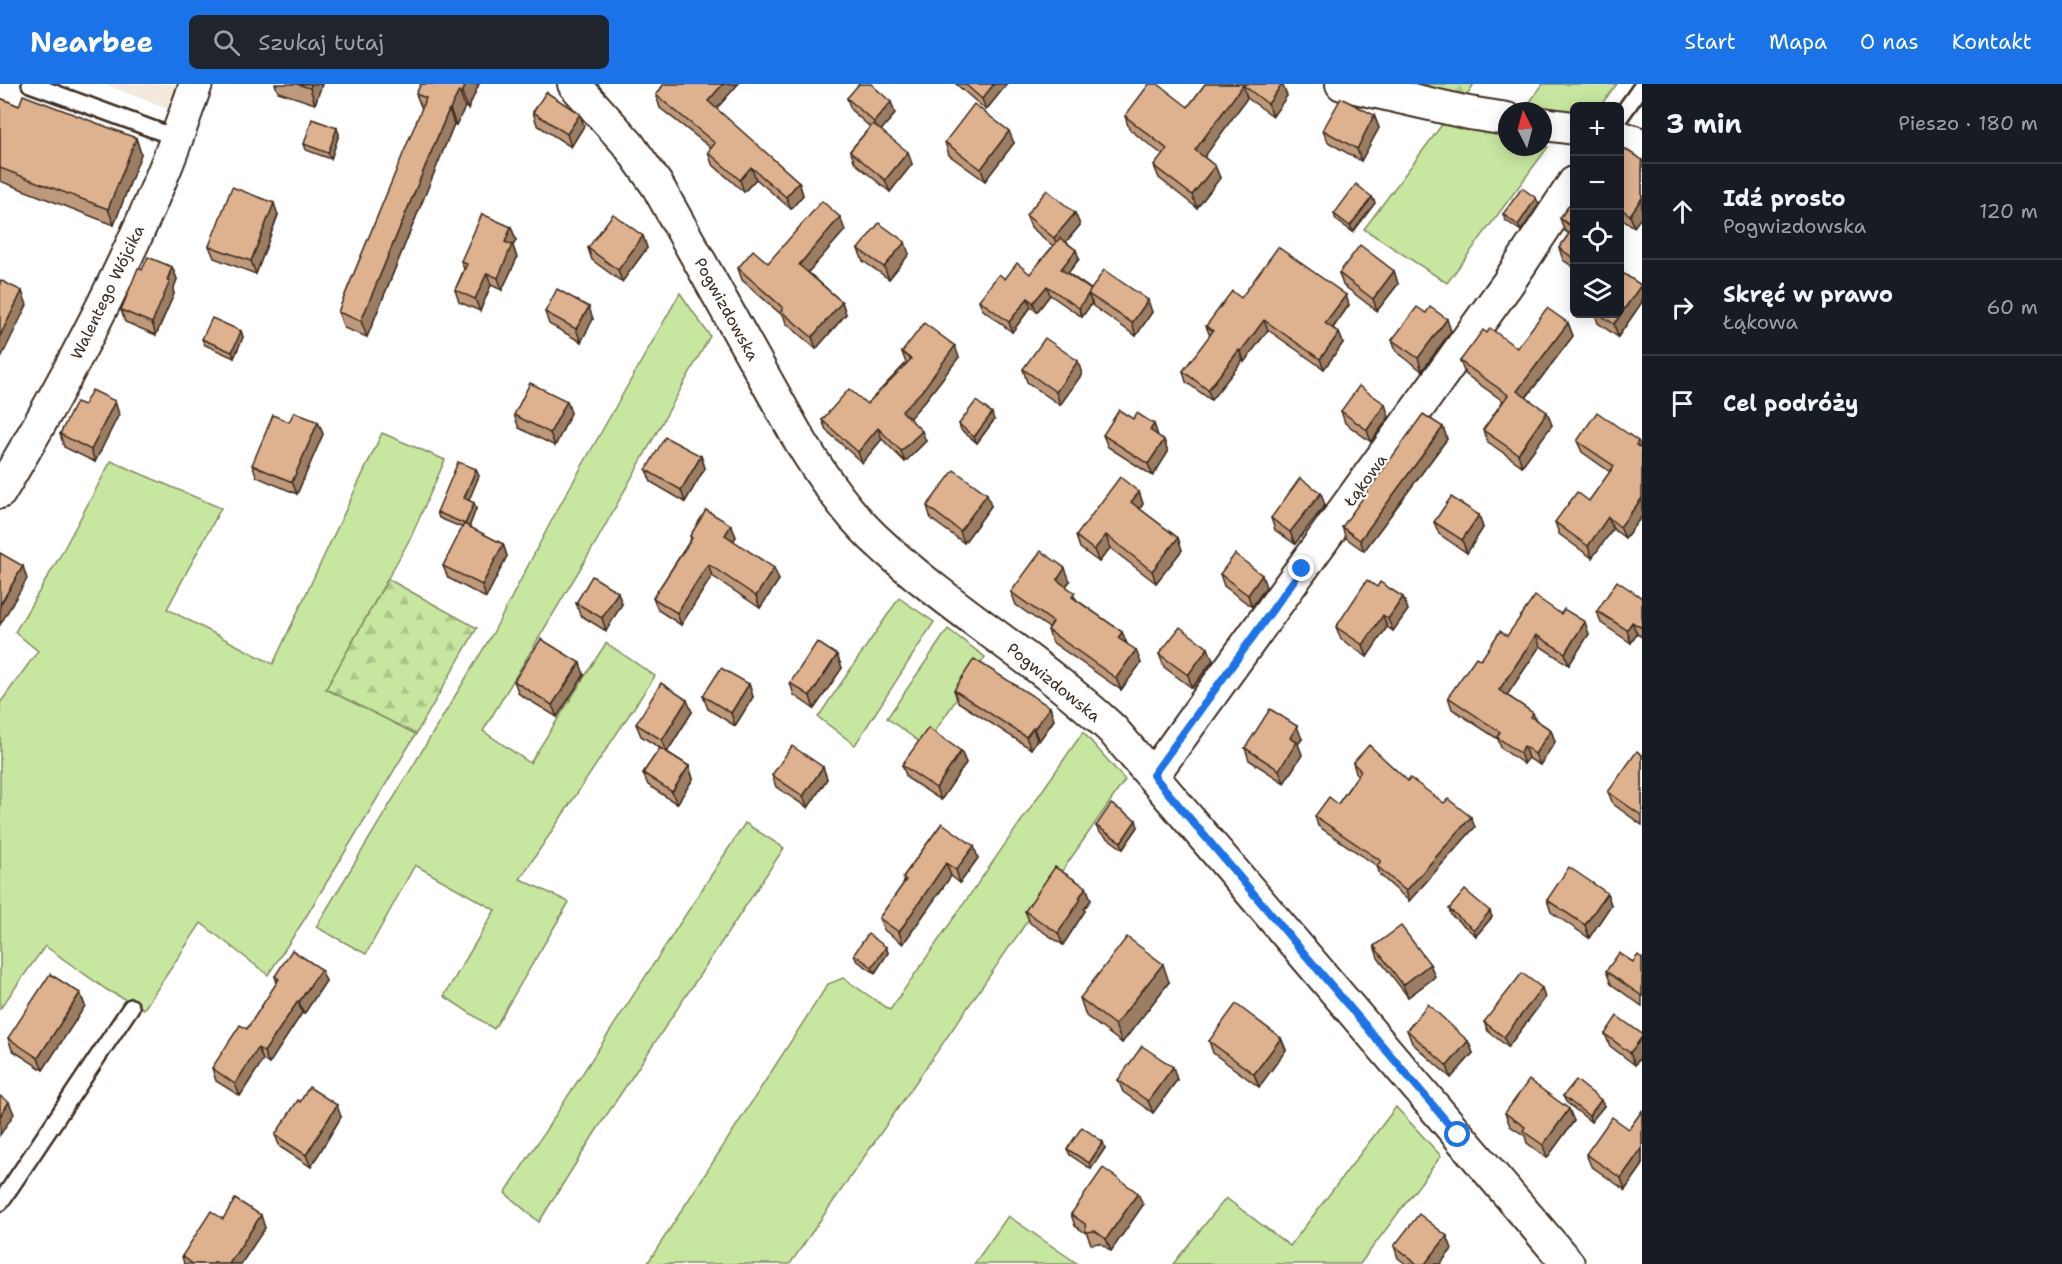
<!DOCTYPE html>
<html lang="pl">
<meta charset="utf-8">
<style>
:root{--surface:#171b24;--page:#20242c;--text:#f1f3f6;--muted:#9ea1a6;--line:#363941;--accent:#1a73e8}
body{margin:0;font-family:"Shantell Sans",sans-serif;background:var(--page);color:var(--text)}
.controls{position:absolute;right:18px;top:18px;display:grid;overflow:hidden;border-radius:9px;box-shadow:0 3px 15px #0003}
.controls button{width:54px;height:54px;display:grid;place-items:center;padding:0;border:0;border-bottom:2px solid var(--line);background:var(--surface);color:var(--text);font:30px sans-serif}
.compass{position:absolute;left:1498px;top:18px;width:54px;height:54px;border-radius:50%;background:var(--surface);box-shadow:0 3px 15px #0003;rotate:354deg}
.stop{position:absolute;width:18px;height:18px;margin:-14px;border:4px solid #1a73e8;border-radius:50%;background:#fff}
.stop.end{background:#1a73e8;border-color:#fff;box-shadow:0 2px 6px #0008}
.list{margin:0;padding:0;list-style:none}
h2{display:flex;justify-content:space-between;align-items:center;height:78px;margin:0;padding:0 24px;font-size:26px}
h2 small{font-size:20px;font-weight:400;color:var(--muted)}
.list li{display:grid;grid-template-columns:39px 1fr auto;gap:18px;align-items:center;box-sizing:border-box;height:96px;padding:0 24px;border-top:2px solid var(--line)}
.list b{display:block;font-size:22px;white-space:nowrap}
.list p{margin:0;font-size:20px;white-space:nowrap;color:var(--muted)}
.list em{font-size:20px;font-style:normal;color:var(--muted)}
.icon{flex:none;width:33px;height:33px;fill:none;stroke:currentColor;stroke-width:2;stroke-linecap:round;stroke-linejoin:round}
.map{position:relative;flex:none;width:1642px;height:1180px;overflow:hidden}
header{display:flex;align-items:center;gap:36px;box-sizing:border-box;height:84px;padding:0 30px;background:var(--accent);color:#fff}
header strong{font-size:28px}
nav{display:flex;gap:33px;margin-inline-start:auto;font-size:21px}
.search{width:420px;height:54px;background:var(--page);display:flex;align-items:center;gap:15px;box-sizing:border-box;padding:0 21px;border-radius:9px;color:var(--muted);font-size:22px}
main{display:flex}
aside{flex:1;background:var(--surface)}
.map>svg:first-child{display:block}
</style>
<header>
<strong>Nearbee</strong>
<div class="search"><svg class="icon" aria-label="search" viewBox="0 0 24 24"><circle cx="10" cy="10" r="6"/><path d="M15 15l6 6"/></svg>Szukaj tutaj</div>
<nav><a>Start</a><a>Mapa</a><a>O nas</a><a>Kontakt</a></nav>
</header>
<main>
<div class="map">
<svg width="1642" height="1180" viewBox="0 0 1642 1180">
<defs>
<pattern id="forest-firs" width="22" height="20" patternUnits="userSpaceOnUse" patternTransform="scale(1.5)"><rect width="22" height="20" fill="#c7e7a0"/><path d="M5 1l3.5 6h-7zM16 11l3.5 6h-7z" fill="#acc689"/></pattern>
</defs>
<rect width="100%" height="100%" fill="#fff"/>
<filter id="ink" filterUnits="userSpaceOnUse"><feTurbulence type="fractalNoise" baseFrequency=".0167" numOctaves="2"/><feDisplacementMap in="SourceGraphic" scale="12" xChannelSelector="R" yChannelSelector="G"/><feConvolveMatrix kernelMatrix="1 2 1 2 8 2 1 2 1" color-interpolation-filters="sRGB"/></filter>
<g filter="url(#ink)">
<path fill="#f5e8dd" d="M 105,0 L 187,0 L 177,29 Z"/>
<g fill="#c7e7a0" stroke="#81885f" stroke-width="1.5">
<path d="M 1543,0 L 1617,0 L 1600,22 L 1574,22 L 1574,33 L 1543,27 L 1523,27 Z"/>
<path d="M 1444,38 L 1507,53 L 1507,63 L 1548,63 L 1447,199 L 1364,145 Z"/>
<path d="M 680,209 L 710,252 L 595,460 L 483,647 L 530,679 L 606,559 L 655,592 L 520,795 L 569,818 L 494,945 L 444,912 L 495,826 L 415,781 L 366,870 L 316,843 L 493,549 L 556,428 Z"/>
<path d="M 382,349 L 445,376 L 411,453 L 326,605 L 416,650 L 304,836 L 268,891 L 201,839 L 144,925 L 107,906 L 45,862 L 0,925 L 0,619 L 38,567 L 15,548 L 59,474 L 111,377 L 221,424 L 167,525 L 273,580 Z"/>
<path d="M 899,514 L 934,538 L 855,661 L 818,633 Z"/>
<path d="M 948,545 L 985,573 L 925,662 L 887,634 Z"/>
<path d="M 1083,648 L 1125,696 L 790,1180 L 647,1180 L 828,900 L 843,894 L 890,926 Z"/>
<path d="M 745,739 L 784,764 L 596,1047 L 539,1138 L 505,1109 Z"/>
<path d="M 1396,1023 L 1441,1072 L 1360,1180 L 1173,1180 L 1226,1114 L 1290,1162 Z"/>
<path d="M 1008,1132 L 1078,1180 L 974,1180 Z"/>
</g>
<g fill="url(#forest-firs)" stroke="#81885f" stroke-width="1.5">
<path d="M 1391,0 L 1474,0 L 1464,15 Z"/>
<path d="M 388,495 L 477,544 L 416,650 L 326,605 Z"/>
</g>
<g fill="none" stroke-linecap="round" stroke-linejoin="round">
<g stroke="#3b2a1e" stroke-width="20">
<g id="service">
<path d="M 30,0 L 177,54"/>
<path d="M 1620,33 L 1642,2"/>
<path d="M 0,1119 L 131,923"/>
</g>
</g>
<g stroke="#3b2a1e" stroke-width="36">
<g id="minor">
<path d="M 574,0 L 628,60 L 657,101 L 796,350 C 818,387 842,423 873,453 C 947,523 1037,575 1112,645 L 1568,1180"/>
<path d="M 1342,0 L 1469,29 L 1507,35"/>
<path d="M 1543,40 L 1574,44"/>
<path d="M 1620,53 L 1642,61"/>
<path d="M 0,408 C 62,304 121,194 166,82 C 177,55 186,27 196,0"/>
<path d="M 1153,691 L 1508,199 L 1574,99"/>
</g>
</g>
<use href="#service" stroke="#fff" stroke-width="15"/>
<use href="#minor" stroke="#fff" stroke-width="32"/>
</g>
<g fill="#bf997b" stroke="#3b2a1e" stroke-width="1.5">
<path d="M 275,0 L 322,0 L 315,20 L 278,8 Z"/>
<path d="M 421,0 L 479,0 L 468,25 L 465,23 L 456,41 L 454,40 L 367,253 L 344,244 L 338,228 L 422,25 L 416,10 Z"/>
<path d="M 664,0 L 738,0 L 716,25 L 799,98 L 803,111 L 791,125 L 756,95 L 744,108 L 712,80 L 708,68 L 711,64 L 660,24 L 656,11 Z"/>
<path d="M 956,0 L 1007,0 L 986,26 Z"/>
<path d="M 1205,0 L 1282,0 L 1287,12 L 1273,32 L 1247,14 L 1204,73 L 1215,82 L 1220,94 L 1197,124 L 1159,94 L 1154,82 L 1163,71 L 1129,45 L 1125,32 L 1188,23 Z"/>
<path d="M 0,14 L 19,22 L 136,54 L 141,70 L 114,141 L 0,97 Z"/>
<path d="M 847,14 L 891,18 L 895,30 L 881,46 L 912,80 L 890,108 L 855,79 L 850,67 L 870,43 L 851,26 Z"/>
<path d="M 533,28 L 584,42 L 571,63 L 537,41 Z"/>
<path d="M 1374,31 L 1379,44 L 1361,77 L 1328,58 L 1323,46 Z"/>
<path d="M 339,50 L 331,75 L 306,66 L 304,60 Z"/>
<path d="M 945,58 L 1014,59 L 985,97 L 949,71 Z"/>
<path d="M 1620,66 L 1642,76 L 1642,132 L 1634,143 L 1621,134 L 1620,137 Z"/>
<path d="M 1372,113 L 1375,119 L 1353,148 L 1336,136 L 1334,130 Z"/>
<path d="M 1575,113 L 1575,184 L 1563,176 L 1559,164 L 1569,150 L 1564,146 L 1560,134 Z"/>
<path d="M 1539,120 L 1521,147 L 1505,136 L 1503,130 Z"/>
<path d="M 1075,129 L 1080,141 L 1066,158 L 1076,166 L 1079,175 L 1068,189 L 1091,205 L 1152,228 L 1136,252 L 1093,222 L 1092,219 L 1082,233 L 1050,211 L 1037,228 L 1031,223 L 1012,248 L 982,225 L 979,216 L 1005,195 L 1030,190 L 1053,162 L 1031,143 L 1026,131 Z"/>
<path d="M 278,131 L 256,190 L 214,174 L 209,162 Z"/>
<path d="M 511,143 L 516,156 L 513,162 L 517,174 L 502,206 L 491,201 L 480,227 L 459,218 L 455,206 L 464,185 L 461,177 Z"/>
<path d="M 845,146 L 808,188 L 842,218 L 846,230 L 816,265 L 786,239 L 784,233 L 742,196 L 738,184 L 768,179 Z"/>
<path d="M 643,152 L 647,164 L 622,198 L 592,176 L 588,164 Z"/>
<path d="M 858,165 L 909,170 L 889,195 L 863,177 Z"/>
<path d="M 172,183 L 177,195 L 173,206 L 174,210 L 156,251 L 125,238 L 121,226 L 142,186 Z"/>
<path d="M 1394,187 L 1398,200 L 1377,227 L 1343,201 L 1339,189 Z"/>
<path d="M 1641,201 L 1642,204 L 1642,218 L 1618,253 L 1598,239 L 1595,230 L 1620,230 Z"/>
<path d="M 1346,211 L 1349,221 L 1333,244 L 1339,249 L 1343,259 L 1324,285 L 1268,246 L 1244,278 L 1243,276 L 1211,316 L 1186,298 L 1183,287 L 1210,252 L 1206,242 L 1241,214 Z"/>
<path d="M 545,228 L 593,235 L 581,258 L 549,240 Z"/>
<path d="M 1568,239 L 1573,252 L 1526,314 L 1552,341 L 1522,382 L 1488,358 L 1483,346 L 1503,317 L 1465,290 L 1460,277 L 1487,249 L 1517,264 Z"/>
<path d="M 241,247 L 243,253 L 234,274 L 205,261 L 202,255 Z"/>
<path d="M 1451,247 L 1422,287 L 1397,268 L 1392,256 Z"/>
<path d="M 902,268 L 959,273 L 925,317 L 909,334 L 926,357 L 905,378 L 882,355 L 862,379 L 826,346 L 822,336 L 867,320 L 906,279 Z"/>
<path d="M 1023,285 L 1082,290 L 1060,321 L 1027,298 Z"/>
<path d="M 84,321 L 119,330 L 95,378 L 64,363 L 60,350 Z"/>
<path d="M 1341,327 L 1389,333 L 1371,358 L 1345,339 Z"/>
<path d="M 571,329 L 555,362 L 519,344 L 514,331 Z"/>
<path d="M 1133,335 L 1154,340 L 1158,352 L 1164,356 L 1168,368 L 1153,392 L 1108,363 L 1103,351 Z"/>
<path d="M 994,336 L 977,359 L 961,346 L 959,340 Z"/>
<path d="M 289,338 L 318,338 L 323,350 L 297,410 L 257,393 L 252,381 Z"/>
<path d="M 1443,343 L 1447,355 L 1364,467 L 1346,454 L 1342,443 Z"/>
<path d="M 1577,357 L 1638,357 L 1642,365 L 1642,432 L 1625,454 L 1613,445 L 1592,474 L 1559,450 L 1555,438 L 1589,417 L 1610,388 L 1582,368 Z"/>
<path d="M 701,372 L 705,384 L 685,418 L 651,398 L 646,386 Z"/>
<path d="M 479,392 L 468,416 L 474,419 L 476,425 L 469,443 L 503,460 L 507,472 L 486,514 L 448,494 L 443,482 L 463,444 L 439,434 L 437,428 Z"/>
<path d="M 1139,408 L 1143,420 L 1140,425 L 1178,454 L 1182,466 L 1156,499 L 1110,464 L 1099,478 L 1080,464 L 1076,452 Z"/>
<path d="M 1325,421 L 1295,460 L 1275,446 L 1271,434 Z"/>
<path d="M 927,422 L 991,422 L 964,459 L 931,435 Z"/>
<path d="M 1479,431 L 1483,444 L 1467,469 L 1439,450 L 1434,438 Z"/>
<path d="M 731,441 L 736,453 L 733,457 L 779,496 L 760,524 L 712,492 L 681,541 L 658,526 L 653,514 L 691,455 L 690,452 Z"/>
<path d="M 1220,490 L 1266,503 L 1252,523 L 1224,502 Z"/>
<path d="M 1070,497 L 1066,502 L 1077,516 L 1122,548 L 1127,560 L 1141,579 L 1121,606 L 1052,558 L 1048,546 L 1049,544 L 1016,521 L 1011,508 Z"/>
<path d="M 1377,503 L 1403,513 L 1408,526 L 1393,547 L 1387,543 L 1367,573 L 1341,555 L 1336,543 Z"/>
<path d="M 1642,514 L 1642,553 L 1637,550 L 1631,559 L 1601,539 L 1597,527 Z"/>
<path d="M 576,519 L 622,520 L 606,547 L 580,531 Z"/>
<path d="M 1561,530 L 1589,550 L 1569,581 L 1540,562 L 1507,611 L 1533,629 L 1536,636 L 1551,646 L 1555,658 L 1540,681 L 1528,674 L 1524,680 L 1501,664 L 1498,655 L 1452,625 L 1448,613 L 1481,576 L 1507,552 Z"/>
<path d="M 1159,570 L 1213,576 L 1192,604 L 1164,583 Z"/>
<path d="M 837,571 L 842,584 L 814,625 L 794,611 L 790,599 Z"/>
<path d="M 584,591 L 557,633 L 519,610 L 514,597 Z"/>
<path d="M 749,600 L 753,613 L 735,642 L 708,625 L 703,612 Z"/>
<path d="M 954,606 L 1050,623 L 1054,636 L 1039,657 L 1037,656 L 1031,665 L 958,618 Z"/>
<path d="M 692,628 L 667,668 L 689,682 L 693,695 L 677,720 L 648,701 L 643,689 L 660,664 L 641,652 L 636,640 Z"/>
<path d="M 1302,655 L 1298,660 L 1302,671 L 1284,699 L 1249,676 L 1245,664 Z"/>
<path d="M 961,667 L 966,679 L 941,716 L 907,694 L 902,681 Z"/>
<path d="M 1642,671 L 1642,741 L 1613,720 L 1608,708 Z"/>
<path d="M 1353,679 L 1408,697 L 1475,743 L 1409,817 L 1380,791 L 1377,782 L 1318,742 L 1315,732 L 1338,720 L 1358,691 L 1356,689 Z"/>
<path d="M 823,683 L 827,695 L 808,724 L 776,703 L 772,691 Z"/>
<path d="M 942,739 L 978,774 L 960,799 L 951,792 L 903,860 L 884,846 L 879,834 L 904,799 L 903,793 Z"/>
<path d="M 1096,742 L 1138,743 L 1123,765 L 1099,748 Z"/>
<path d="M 1086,803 L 1091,816 L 1084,825 L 1085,827 L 1063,861 L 1030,839 L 1025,827 Z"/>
<path d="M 1607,809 L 1611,821 L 1589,854 L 1551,828 L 1547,816 Z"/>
<path d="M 1449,825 L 1492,833 L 1476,852 L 1451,831 Z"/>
<path d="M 1374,862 L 1430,880 L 1435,893 L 1408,913 L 1378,874 Z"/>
<path d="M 886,863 L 888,869 L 875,889 L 856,876 L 854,870 Z"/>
<path d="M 1642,874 L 1642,922 L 1611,900 L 1606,887 Z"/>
<path d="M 275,892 L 326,897 L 304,930 L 302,929 L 269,980 L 263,976 L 240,1012 L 216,997 L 212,984 L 247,945 L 277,899 Z"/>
<path d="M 1169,898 L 1122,959 L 1086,932 L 1080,914 Z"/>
<path d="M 80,909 L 85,922 L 43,986 L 12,966 L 8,954 Z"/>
<path d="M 1545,914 L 1508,963 L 1488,947 L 1484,938 Z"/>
<path d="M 1407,946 L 1468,957 L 1473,969 L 1451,994 L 1412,959 Z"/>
<path d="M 1605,950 L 1642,953 L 1642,971 L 1635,981 L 1610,962 Z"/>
<path d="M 1281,954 L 1286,966 L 1259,1003 L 1213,969 L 1209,957 Z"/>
<path d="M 1173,983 L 1177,996 L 1153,1029 L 1123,1008 L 1118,996 Z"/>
<path d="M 1563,1012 L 1604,1022 L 1591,1038 L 1566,1018 Z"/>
<path d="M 1642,1027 L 1642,1082 L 1625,1106 L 1591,1082 L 1586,1070 L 1629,1045 Z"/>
<path d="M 1505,1029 L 1574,1037 L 1547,1074 L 1527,1059 L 1525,1052 L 1510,1042 Z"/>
<path d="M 341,1033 L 311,1083 L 280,1063 L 275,1051 Z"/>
<path d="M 1105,1064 L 1091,1085 L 1070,1071 L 1067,1065 Z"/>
<path d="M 1143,1121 L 1111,1167 L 1100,1159 L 1091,1160 L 1087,1150 L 1075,1142 L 1071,1130 Z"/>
<path d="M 223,1135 L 265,1144 L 241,1180 L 184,1180 L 182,1172 Z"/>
<path d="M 1447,1152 L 1452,1165 L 1440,1180 L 1406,1180 L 1398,1174 L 1394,1162 Z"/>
</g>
<g fill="#9b7d64" stroke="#3b2a1e" stroke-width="1.5">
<path d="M 311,0 L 322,0 L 315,20 L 310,4 Z"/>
<path d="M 466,0 L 479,0 L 468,25 L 462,9 Z"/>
<path d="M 723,0 L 738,0 L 712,30 L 708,17 Z"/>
<path d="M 994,0 L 1007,0 L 986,26 L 982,15 Z"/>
<path d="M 1282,0 L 1287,12 L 1273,32 L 1268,20 Z"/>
<path d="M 1243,1 L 1247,14 L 1200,79 L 1195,66 Z"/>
<path d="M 459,7 L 465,23 L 456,41 L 450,25 Z"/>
<path d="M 891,18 L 895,30 L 878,50 L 874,38 Z"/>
<path d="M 449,25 L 454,40 L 367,253 L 361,237 Z"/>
<path d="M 580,30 L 584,42 L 571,63 L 567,50 Z"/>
<path d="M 1374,31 L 1379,44 L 1361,77 L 1357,65 Z"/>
<path d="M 337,44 L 339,50 L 331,75 L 328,69 Z"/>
<path d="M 1009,47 L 1014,59 L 985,97 L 981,85 Z"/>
<path d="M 136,54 L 141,70 L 114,141 L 108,125 Z"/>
<path d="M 908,68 L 912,80 L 890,108 L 885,96 Z"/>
<path d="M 1215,82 L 1220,94 L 1197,124 L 1192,111 Z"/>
<path d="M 751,83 L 756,95 L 744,108 L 740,96 Z"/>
<path d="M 799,98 L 803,111 L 791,125 L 786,113 Z"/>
<path d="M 1372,113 L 1375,119 L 1353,148 L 1350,142 Z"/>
<path d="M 1536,114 L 1539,120 L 1521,147 L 1518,141 Z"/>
<path d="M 1642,114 L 1642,132 L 1634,143 L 1630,131 Z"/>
<path d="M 274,119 L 278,131 L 256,190 L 251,177 Z"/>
<path d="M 1075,129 L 1080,141 L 1059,166 L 1054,154 Z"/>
<path d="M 840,133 L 845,146 L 804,193 L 799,181 Z"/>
<path d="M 511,143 L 516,156 L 513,162 L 517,174 L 502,206 L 498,194 L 505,158 Z"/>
<path d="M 643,152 L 647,164 L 622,198 L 618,186 Z"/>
<path d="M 905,158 L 909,170 L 889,195 L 884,183 Z"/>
<path d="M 1076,166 L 1079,175 L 1064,194 L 1061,185 Z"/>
<path d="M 172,183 L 177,195 L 173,206 L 174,210 L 156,251 L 152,239 Z"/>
<path d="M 1394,187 L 1398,200 L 1377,227 L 1373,215 Z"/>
<path d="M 487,189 L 491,201 L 480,227 L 475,215 Z"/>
<path d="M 1641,201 L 1642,204 L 1642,218 L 1618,253 L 1614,240 Z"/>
<path d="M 1047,202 L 1050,211 L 1037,228 L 1033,219 Z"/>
<path d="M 22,207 L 27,221 L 0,276 L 0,252 Z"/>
<path d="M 1088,210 L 1092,219 L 1082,233 L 1079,224 Z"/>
<path d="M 1346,211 L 1349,221 L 1329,249 L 1325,239 Z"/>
<path d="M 1028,214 L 1031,223 L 1012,248 L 1009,238 Z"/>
<path d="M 1148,216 L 1152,228 L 1136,252 L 1132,239 Z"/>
<path d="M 842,218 L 846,230 L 816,265 L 812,253 Z"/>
<path d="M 589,223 L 593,235 L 581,258 L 576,245 Z"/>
<path d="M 1447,235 L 1451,247 L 1422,287 L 1418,274 Z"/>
<path d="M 1264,236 L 1268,246 L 1244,278 L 1241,267 Z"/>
<path d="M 1568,239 L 1573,252 L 1521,320 L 1517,307 Z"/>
<path d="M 241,247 L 243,253 L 234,274 L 232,268 Z"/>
<path d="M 1339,249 L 1343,259 L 1324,285 L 1320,275 Z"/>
<path d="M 955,262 L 959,273 L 925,317 L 906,338 L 902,327 Z"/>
<path d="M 1239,266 L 1243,276 L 1211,316 L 1208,306 Z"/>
<path d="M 1078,277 L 1082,290 L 1060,321 L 1056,308 Z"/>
<path d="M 115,317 L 119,330 L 95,378 L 91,366 Z"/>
<path d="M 567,317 L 571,329 L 555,362 L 550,349 Z"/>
<path d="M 1385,320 L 1389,333 L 1371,358 L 1367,346 Z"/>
<path d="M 1547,328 L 1552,341 L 1522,382 L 1518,370 Z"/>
<path d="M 992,329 L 994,336 L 977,359 L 974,353 Z"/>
<path d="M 318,338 L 323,350 L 297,410 L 292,398 Z"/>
<path d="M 1154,340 L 1158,352 L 1150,346 Z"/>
<path d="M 1443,343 L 1447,355 L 1364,467 L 1360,456 Z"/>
<path d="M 878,344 L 882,355 L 862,379 L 858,368 Z"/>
<path d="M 922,347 L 926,357 L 905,378 L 901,367 Z"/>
<path d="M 1164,356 L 1168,368 L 1153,392 L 1148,380 Z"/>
<path d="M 701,372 L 705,384 L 685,418 L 681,406 Z"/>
<path d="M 476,385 L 479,392 L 467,421 L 464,414 Z"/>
<path d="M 1139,408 L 1143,420 L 1136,430 L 1131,418 Z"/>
<path d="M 1321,409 L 1325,421 L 1295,460 L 1290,448 Z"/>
<path d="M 987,410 L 991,422 L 964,459 L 960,447 Z"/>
<path d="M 1642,414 L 1642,432 L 1625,454 L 1620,443 Z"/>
<path d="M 474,419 L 476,425 L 468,446 L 465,440 Z"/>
<path d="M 1479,431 L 1483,444 L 1467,469 L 1462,456 Z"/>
<path d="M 1608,433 L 1613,445 L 1592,474 L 1588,462 Z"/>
<path d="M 731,441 L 736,453 L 729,463 L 725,451 Z"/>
<path d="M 1106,451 L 1110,464 L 1099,478 L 1094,466 Z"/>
<path d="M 1178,454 L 1182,466 L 1156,499 L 1152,487 Z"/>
<path d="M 503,460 L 507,472 L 486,514 L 482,501 Z"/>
<path d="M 708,480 L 712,492 L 681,541 L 677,529 Z"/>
<path d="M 23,482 L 27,495 L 0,541 L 0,521 Z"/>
<path d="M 774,484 L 779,496 L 760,524 L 756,512 Z"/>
<path d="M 1065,484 L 1070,497 L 1061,508 L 1057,496 Z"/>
<path d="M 1262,491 L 1266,503 L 1252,523 L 1248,511 Z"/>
<path d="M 618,508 L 622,520 L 606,547 L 602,534 Z"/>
<path d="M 1403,513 L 1408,526 L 1393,547 L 1388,535 Z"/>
<path d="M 1383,531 L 1387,543 L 1367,573 L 1363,561 Z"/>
<path d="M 1585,538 L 1589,550 L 1569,581 L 1565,569 Z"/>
<path d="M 1632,538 L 1637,550 L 1631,559 L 1627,546 Z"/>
<path d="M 1122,548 L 1127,560 L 1118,554 Z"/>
<path d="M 1536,551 L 1540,562 L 1503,617 L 1499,606 Z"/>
<path d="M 1208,564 L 1213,576 L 1192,604 L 1188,591 Z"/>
<path d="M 1136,566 L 1141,579 L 1121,606 L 1116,594 Z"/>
<path d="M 837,571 L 842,584 L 814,625 L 810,612 Z"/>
<path d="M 580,579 L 584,591 L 557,633 L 552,621 Z"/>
<path d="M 749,600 L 753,613 L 735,642 L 731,629 Z"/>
<path d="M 687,616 L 692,628 L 667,668 L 662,656 Z"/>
<path d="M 1050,623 L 1054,636 L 1039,657 L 1034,645 Z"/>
<path d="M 1297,642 L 1302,655 L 1298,660 L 1302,671 L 1284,699 L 1279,686 L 1290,654 Z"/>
<path d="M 1033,644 L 1037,656 L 1031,665 L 1026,653 Z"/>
<path d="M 1551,646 L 1555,658 L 1540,681 L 1535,670 Z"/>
<path d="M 1524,662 L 1528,674 L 1524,680 L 1520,669 Z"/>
<path d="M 961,667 L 966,679 L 941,716 L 936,704 Z"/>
<path d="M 689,682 L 693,695 L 677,720 L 672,708 Z"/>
<path d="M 823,683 L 827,695 L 808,724 L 803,712 Z"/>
<path d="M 1471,733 L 1475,743 L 1409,817 L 1406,807 Z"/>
<path d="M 1136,736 L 1138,743 L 1123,765 L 1121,758 Z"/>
<path d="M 974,762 L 978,774 L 960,799 L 956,786 Z"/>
<path d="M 946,779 L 951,792 L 903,860 L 899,848 Z"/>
<path d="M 1086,803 L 1091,816 L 1084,825 L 1085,827 L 1063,861 L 1058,849 Z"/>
<path d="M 1607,809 L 1611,821 L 1589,854 L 1585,841 Z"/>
<path d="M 1490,827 L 1492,833 L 1476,852 L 1474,846 Z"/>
<path d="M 886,863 L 888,869 L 875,889 L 872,883 Z"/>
<path d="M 1163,880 L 1169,898 L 1122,959 L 1115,941 Z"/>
<path d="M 1430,880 L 1435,893 L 1408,913 L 1403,901 Z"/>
<path d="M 321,885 L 326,897 L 304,930 L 299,918 Z"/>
<path d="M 1542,904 L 1545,914 L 1508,963 L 1504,953 Z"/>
<path d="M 80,909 L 85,922 L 43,986 L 38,974 Z"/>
<path d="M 298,917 L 302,929 L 269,980 L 264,968 Z"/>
<path d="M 1642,953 L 1642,971 L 1635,981 L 1630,969 Z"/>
<path d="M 1281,954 L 1286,966 L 1259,1003 L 1254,990 Z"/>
<path d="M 1468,957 L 1473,969 L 1451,994 L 1447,982 Z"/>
<path d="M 258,964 L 263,976 L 240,1012 L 235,1000 Z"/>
<path d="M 1173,983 L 1177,996 L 1153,1029 L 1148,1017 Z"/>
<path d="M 1601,1016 L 1604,1022 L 1591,1038 L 1589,1032 Z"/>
<path d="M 9,1018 L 14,1030 L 0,1051 L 0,1032 Z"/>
<path d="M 337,1021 L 341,1033 L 311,1083 L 306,1071 Z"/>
<path d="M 1569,1025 L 1574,1037 L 1547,1074 L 1543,1061 Z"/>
<path d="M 1103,1058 L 1105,1064 L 1091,1085 L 1089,1079 Z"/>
<path d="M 1642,1064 L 1642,1082 L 1625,1106 L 1621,1094 Z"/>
<path d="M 1138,1109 L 1143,1121 L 1111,1167 L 1106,1155 Z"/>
<path d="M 261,1131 L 265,1144 L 241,1180 L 229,1180 Z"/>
<path d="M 1447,1152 L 1452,1165 L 1440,1180 L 1425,1180 Z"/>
</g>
<g fill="#deb28f" stroke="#3b2a1e" stroke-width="1.5">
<path d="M 297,0 L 311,0 L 310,4 Z"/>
<path d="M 421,0 L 466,0 L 462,9 L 459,7 L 450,25 L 449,25 L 361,237 L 338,228 L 426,14 L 416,10 Z"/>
<path d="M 664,0 L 723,0 L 708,17 L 799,98 L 786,113 L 751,83 L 740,96 L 708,68 L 715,59 L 656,11 Z"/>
<path d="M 859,0 L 871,0 L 891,18 L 874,38 L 847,14 Z"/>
<path d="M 965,0 L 994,0 L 982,15 Z"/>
<path d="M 1149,0 L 1158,0 L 1188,23 L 1205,0 L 1282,0 L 1268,20 L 1243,1 L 1195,66 L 1215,82 L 1192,111 L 1154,82 L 1167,65 L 1125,32 Z"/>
<path d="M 546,8 L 580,30 L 567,50 L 533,28 Z"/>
<path d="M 23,11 L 136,54 L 108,125 L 0,84 L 0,14 L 19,22 Z"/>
<path d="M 1341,14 L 1374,31 L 1357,65 L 1323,46 Z"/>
<path d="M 974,20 L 1009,47 L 981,85 L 945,58 Z"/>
<path d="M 312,35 L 337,44 L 328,69 L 304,60 Z"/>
<path d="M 873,40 L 908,68 L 885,96 L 850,67 Z"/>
<path d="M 1622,63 L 1642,76 L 1642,114 L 1630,131 L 1620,124 L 1620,66 Z"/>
<path d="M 1356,100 L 1372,113 L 1350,142 L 1334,130 Z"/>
<path d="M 232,103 L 274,119 L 251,177 L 209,162 Z"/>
<path d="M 1522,104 L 1536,114 L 1518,141 L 1503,130 Z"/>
<path d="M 1047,106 L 1075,129 L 1054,154 L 1026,131 Z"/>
<path d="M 1575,113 L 1575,175 L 1559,164 L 1573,144 L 1560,134 Z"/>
<path d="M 822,117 L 840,133 L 799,181 L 842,218 L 812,253 L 781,227 L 783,224 L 738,184 L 753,166 L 768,179 Z"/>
<path d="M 482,130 L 511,143 L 505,158 L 512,161 L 498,194 L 487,189 L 475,215 L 455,206 L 467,180 L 461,177 Z"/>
<path d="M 613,130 L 643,152 L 618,186 L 588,164 Z"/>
<path d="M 879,139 L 905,158 L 884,183 L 858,165 Z"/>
<path d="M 1060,154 L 1076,166 L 1061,185 L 1091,206 L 1079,224 L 1047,202 L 1033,219 L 1028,214 L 1009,238 L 979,216 L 999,190 L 1005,195 L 1017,179 L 1030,190 Z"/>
<path d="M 1360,161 L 1394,187 L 1373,215 L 1339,189 Z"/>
<path d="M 1278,163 L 1346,211 L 1325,239 L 1339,249 L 1320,275 L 1264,236 L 1241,267 L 1239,266 L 1208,306 L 1183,287 L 1213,247 L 1206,242 L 1232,207 L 1241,214 Z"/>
<path d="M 148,173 L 172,183 L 167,196 L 170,197 L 152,239 L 121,226 L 138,184 L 142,186 Z"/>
<path d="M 1104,186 L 1148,216 L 1132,239 L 1088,210 Z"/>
<path d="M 1621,188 L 1641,201 L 1614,240 L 1599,230 L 1620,230 L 1620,189 Z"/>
<path d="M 0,196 L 22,207 L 0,252 Z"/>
<path d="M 557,205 L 589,223 L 576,245 L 545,228 Z"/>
<path d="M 1417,223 L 1426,229 L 1430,223 L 1447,235 L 1418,274 L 1392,256 Z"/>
<path d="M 1547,224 L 1568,239 L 1517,307 L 1547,328 L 1518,370 L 1483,346 L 1508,311 L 1460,277 L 1483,246 L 1487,249 L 1490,244 L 1517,264 Z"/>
<path d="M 212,234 L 241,247 L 232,268 L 202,255 Z"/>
<path d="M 924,239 L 955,262 L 922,307 L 902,327 L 922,347 L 901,367 L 878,344 L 858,368 L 822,336 L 849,305 L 867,320 L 911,275 L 902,268 Z"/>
<path d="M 1045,254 L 1078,277 L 1056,308 L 1023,285 Z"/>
<path d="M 530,299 L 567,317 L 550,349 L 514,331 Z"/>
<path d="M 1359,302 L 1385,320 L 1367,346 L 1341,327 Z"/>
<path d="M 92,306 L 115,317 L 91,366 L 60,350 L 76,318 L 84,321 Z"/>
<path d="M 976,317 L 992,329 L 974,353 L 959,340 Z"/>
<path d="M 1119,326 L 1133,335 L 1137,329 L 1154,340 L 1150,346 L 1164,356 L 1148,380 L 1103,351 Z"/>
<path d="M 294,328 L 318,338 L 292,398 L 252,381 L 273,331 L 289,338 Z"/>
<path d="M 1597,328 L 1638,357 L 1636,361 L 1642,365 L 1642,414 L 1620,443 L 1608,433 L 1588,462 L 1555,438 L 1577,408 L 1589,417 L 1614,382 L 1577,357 Z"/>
<path d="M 1423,330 L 1443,343 L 1360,456 L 1342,443 Z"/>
<path d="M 665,353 L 701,372 L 681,406 L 646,386 Z"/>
<path d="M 458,378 L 476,385 L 464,414 L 474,419 L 465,440 L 437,428 Z"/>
<path d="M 954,386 L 987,410 L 960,447 L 927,422 Z"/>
<path d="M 1120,393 L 1139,408 L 1131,418 L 1178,454 L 1152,487 L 1106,451 L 1094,466 L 1076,452 Z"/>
<path d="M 1300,394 L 1321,409 L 1290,448 L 1271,434 Z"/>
<path d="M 1451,413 L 1479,431 L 1462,456 L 1434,438 Z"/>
<path d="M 706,426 L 731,441 L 725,451 L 774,484 L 756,512 L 708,480 L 677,529 L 653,514 L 692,454 L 690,452 Z"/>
<path d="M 464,440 L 503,460 L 482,501 L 443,482 Z"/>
<path d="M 1041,467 L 1065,484 L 1057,496 L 1075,509 L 1072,513 L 1122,548 L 1118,554 L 1136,566 L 1116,594 L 1048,546 L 1053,538 L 1011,508 Z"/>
<path d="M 0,469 L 23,482 L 0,521 Z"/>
<path d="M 1235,470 L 1262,491 L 1248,511 L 1220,490 Z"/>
<path d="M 592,492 L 618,508 L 602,534 L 576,519 Z"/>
<path d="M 1367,496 L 1377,503 L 1380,498 L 1403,513 L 1388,535 L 1383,531 L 1363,561 L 1336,543 Z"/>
<path d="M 1617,497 L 1642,514 L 1642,544 L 1632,538 L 1627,546 L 1597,527 Z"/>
<path d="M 1535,512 L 1561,530 L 1564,525 L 1585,538 L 1565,569 L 1536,551 L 1499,606 L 1533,629 L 1531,633 L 1551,646 L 1535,670 L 1524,662 L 1520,669 L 1497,653 L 1500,648 L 1448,613 L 1476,573 L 1481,576 L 1500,547 L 1507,552 Z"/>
<path d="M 1180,543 L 1208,564 L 1188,591 L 1159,570 Z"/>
<path d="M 541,555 L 580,579 L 552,621 L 514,597 Z"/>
<path d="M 817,558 L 837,571 L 810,612 L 790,599 Z"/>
<path d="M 974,575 L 1050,623 L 1034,645 L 1033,644 L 1026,653 L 954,606 Z"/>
<path d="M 721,584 L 749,600 L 731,629 L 703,612 Z"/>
<path d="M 661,599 L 687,616 L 662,656 L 636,640 Z"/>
<path d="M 1270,625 L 1297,642 L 1290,654 L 1297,658 L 1279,686 L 1245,664 Z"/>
<path d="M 928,644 L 961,667 L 936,704 L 902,681 Z"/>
<path d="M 1369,661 L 1408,697 L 1410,694 L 1444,719 L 1448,715 L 1471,733 L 1406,807 L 1377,782 L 1381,777 L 1315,732 L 1329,713 L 1338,720 L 1361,687 L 1353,679 Z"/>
<path d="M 792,662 L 823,683 L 803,712 L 772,691 Z"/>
<path d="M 660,664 L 689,682 L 672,708 L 643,689 Z"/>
<path d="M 1637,667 L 1642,671 L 1642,729 L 1641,731 L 1608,708 Z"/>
<path d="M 1111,720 L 1136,736 L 1121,758 L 1096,742 Z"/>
<path d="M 942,739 L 974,762 L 956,786 L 946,779 L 899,848 L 879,834 L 906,796 L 903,793 Z"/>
<path d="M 1055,783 L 1086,803 L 1079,814 L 1081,815 L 1058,849 L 1025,827 Z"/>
<path d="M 1569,783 L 1607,809 L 1585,841 L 1547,816 Z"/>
<path d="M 1465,806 L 1490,827 L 1474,846 L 1449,825 Z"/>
<path d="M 1401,842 L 1430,880 L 1403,901 L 1374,862 Z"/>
<path d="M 868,850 L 886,863 L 872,883 L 854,870 Z"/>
<path d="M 1127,853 L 1163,880 L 1115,941 L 1080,914 Z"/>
<path d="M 292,866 L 321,885 L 299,918 L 298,917 L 264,968 L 258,964 L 235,1000 L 212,984 L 240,941 L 247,945 L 279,895 L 275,892 Z"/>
<path d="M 1619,869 L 1633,878 L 1638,871 L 1642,874 L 1642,912 L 1606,887 Z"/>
<path d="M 1522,889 L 1542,904 L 1504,953 L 1484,938 Z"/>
<path d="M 50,890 L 80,909 L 38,974 L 8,954 Z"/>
<path d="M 1236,920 L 1281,954 L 1254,990 L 1209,957 Z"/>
<path d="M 1428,920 L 1468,957 L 1447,982 L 1407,946 Z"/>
<path d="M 1617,932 L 1642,950 L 1642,953 L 1630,969 L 1605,950 Z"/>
<path d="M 1142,962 L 1173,983 L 1148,1017 L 1118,996 Z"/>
<path d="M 1529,996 L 1569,1025 L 1543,1061 L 1523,1047 L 1525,1043 L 1505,1029 Z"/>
<path d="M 1576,996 L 1601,1016 L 1589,1032 L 1563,1012 Z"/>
<path d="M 309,1003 L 337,1021 L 306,1071 L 275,1051 L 298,1016 L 300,1018 Z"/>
<path d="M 0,1012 L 9,1018 L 0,1032 Z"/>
<path d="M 1642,1027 L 1642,1064 L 1621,1094 L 1586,1070 L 1612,1033 L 1629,1045 Z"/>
<path d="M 1082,1043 L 1103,1058 L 1089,1079 L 1067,1065 Z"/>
<path d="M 1103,1084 L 1138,1109 L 1106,1155 L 1095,1147 L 1086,1148 L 1085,1140 L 1071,1130 Z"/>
<path d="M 235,1115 L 261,1131 L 229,1180 L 217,1180 L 215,1178 L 213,1180 L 193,1180 L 182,1172 L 211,1127 L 223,1135 Z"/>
<path d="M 1419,1130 L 1447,1152 L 1425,1180 L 1417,1180 L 1394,1162 Z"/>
</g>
</g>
<g fill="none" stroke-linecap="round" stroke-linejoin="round" filter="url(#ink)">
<path stroke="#1a73e8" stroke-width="8" d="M 1302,485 L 1153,691 L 1458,1051"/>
</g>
<g text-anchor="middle" stroke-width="4.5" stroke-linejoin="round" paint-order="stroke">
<g font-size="16" fill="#3b2a1e" stroke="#fff">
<text transform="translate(107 208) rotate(-64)" y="6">Walentego Wójcika</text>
<text transform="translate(727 225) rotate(61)" y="6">Pogwizdowska</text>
<text transform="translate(1365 396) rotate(-54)" y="6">Łąkowa</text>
<text transform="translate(1054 598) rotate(39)" y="6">Pogwizdowska</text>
</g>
</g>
</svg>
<div class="controls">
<button>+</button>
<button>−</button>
<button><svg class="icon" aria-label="locate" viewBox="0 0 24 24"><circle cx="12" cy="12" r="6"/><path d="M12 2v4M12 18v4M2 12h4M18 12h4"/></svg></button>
<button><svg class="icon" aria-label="layers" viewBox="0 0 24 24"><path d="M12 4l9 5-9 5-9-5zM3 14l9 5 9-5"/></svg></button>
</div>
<svg class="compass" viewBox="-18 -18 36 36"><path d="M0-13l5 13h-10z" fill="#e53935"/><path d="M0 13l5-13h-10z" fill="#9ea1a6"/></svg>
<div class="stop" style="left:1458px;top:1051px"></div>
<div class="stop end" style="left:1302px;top:485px"></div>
</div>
<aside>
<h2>3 min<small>Pieszo · 180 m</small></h2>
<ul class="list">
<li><svg class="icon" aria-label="ahead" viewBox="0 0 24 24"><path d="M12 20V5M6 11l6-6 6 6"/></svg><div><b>Idź prosto</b><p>Pogwizdowska</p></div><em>120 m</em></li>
<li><svg class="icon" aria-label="right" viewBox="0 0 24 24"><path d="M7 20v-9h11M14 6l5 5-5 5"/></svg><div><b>Skręć w prawo</b><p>Łąkowa</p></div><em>60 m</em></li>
<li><svg class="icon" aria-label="arrive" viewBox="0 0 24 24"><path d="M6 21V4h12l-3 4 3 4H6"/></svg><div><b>Cel podróży</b></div></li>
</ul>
</aside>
</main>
